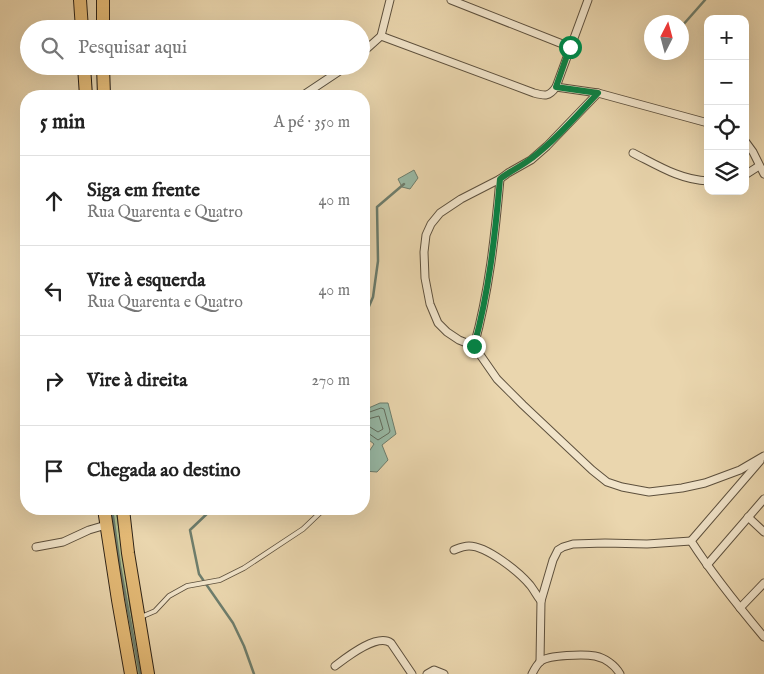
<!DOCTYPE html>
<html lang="pt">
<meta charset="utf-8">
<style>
:root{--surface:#fff;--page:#f2f2f2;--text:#222;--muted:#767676;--line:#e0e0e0}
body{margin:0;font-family:"IM FELL English",serif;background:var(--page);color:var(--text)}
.controls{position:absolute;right:15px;top:15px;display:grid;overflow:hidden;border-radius:10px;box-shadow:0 5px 20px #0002}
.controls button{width:45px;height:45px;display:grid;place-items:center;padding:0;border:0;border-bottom:1px solid var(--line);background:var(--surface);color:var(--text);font:25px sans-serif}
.compass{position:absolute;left:644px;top:15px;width:45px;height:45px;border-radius:50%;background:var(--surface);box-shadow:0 5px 20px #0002;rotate:6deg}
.stop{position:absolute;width:15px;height:15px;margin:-11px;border:4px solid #0b8043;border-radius:50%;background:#fff}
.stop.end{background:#0b8043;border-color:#fff;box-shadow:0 1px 5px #0008}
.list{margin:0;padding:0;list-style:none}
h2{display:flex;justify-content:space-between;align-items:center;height:65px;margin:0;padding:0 20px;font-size:21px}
h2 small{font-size:16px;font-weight:400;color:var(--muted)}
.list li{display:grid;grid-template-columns:32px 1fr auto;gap:15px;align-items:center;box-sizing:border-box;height:90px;padding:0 20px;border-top:1px solid var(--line)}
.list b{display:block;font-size:19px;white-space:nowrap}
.list p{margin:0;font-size:16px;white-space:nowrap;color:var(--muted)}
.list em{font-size:16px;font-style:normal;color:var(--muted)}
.icon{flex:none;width:28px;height:28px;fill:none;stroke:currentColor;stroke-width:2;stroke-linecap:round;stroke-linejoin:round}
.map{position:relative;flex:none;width:764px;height:674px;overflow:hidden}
.search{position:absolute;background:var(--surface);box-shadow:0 5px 20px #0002;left:20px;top:20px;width:350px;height:55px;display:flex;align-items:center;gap:12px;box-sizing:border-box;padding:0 18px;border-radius:28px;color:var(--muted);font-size:19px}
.panel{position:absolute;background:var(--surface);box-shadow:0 5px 20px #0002;left:20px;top:90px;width:350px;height:425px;border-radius:20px}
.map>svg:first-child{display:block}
</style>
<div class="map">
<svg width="764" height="674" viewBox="0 0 764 674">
<rect width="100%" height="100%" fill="#ead6ae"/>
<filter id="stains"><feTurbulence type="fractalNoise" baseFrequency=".004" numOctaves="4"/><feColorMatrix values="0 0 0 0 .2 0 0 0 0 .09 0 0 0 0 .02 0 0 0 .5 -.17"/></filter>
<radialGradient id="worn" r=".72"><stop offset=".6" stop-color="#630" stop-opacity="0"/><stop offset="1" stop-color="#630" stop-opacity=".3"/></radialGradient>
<path fill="#b1bf8f" stroke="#707153" d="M 108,509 L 116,509 L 130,607 L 143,674 L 136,674 Z"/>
<g fill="#99baa6" stroke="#6e7e6d">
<path d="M 414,170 L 418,178 L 410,189 L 402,187 L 398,179 Z"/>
<path d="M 380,403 L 388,403 L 396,434 L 382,445 L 388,460 L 377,472 L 364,471 L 364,459 L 374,444 L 364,436 L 364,410 Z"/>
</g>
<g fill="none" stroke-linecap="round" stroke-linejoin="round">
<g stroke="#646e5e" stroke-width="1">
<path d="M 364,414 L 381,408 L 384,409 L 390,431 L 389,433 L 378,440 L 368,433 L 364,433"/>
<path d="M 364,420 L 379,416 L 383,429 L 378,432 L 370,427 L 364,426"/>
</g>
<g stroke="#6e7e6d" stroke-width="2.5">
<path d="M 682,26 L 705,0"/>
<path d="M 364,318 L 373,297 L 378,261 L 377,207 L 404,184"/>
<path d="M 112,509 L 120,566 L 140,674"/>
<path d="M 212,509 L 190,530 L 199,574 L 233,623 L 244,646 L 254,674"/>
</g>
<g stroke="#5d503d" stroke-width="5.5">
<g id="lane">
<path d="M 26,299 L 26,298"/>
<path d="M 141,617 L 155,611 L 169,596 L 187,586 L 220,580 L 244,568 L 303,529 L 324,509"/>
</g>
</g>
<g stroke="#5d503d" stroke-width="9">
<g id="street">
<path d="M 451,0 L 570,47"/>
<path d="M 381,36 L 534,93 C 545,96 549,97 556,87 L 588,0"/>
<path d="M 361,54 L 381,36 L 390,0"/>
<path d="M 556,87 L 598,93 L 708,123"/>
<path d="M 598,93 L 547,146 L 531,160 L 508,173 L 500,179 L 461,199 L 440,213 L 431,224 L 426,235 L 424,252 L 425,278 L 430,304 L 438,323 L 447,332 L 459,340 L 474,346 L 497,379 L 523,405 L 592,470 L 607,482 L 622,487 L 649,492 L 682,488 L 705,483 L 740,470 L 764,456"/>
<path d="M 302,96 L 347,66"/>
<path d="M 745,141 L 753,152 L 764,174"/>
<path d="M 633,153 C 657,165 680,180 708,181"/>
<path d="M 745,175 L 759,166"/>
<path d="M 474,346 C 489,292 495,236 500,179"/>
<path d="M 760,461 L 691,541 C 713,575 738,606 764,637"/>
<path d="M 748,517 L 764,532"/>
<path d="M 36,547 L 63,542 L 89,530 L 106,525"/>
<path d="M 454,550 C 459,548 463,546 469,546 C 487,546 519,572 530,585 C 534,590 537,596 541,601"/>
<path d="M 707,565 L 764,499"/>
<path d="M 740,608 L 764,583"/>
<path d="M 540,662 L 541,601 L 553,560 L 558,550 L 563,547 L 573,544 L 605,543 L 647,544 L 691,541"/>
<path d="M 335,666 C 347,657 377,633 391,643 L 412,674"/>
<path d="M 427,674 L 434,670 L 444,674"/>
<path d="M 532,674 C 534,670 537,664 541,661 C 549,655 584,654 595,656 C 605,658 615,665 620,674"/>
</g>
</g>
<g stroke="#2e2317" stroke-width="14">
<g id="highway">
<path d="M 80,0 L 82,29"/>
<path d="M 103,0 L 103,29"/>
<path d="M 84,66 L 86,96"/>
<path d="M 103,66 L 104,96"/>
<path d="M 104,509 L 118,600 L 131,674"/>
<path d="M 123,509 L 128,553 L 148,674"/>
</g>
</g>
<use href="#lane" stroke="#f1e4ca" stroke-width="4"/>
<use href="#street" stroke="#f1e4ca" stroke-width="7"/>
<use href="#highway" stroke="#e5bb77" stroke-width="12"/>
</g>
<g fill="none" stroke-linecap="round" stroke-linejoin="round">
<path stroke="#0b8043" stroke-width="6" d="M 474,346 C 489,292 495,236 500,179 C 510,171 522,166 532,158 C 557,139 577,115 598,93 L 556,87 L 570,47"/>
</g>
<rect width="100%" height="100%" filter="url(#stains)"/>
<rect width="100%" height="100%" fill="url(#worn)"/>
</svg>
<div class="controls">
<button>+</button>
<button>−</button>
<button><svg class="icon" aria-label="locate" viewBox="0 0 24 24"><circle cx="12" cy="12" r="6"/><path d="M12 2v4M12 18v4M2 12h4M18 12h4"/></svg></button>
<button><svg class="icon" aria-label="layers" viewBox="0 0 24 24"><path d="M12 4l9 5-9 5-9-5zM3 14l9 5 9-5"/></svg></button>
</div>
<svg class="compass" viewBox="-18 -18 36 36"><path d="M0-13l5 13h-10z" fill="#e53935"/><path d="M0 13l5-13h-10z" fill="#767676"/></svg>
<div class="stop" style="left:570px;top:47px"></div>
<div class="stop end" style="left:474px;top:346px"></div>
<div class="search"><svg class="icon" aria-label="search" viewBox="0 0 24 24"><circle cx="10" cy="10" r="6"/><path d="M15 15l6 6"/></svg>Pesquisar aqui</div>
<section class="panel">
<h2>5 min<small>A pé · 350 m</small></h2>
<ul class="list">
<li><svg class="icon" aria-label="ahead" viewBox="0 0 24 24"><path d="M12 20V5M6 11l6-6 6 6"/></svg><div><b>Siga em frente</b><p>Rua Quarenta e Quatro</p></div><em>40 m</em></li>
<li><svg class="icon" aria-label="left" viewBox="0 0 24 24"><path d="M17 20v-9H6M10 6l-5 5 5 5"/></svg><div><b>Vire à esquerda</b><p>Rua Quarenta e Quatro</p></div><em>40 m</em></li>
<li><svg class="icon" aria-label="right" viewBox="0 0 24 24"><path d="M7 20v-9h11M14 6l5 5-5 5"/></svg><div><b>Vire à direita</b></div><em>270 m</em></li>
<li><svg class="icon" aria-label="arrive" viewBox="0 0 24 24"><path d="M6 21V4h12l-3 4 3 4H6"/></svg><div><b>Chegada ao destino</b></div></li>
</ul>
</section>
</div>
